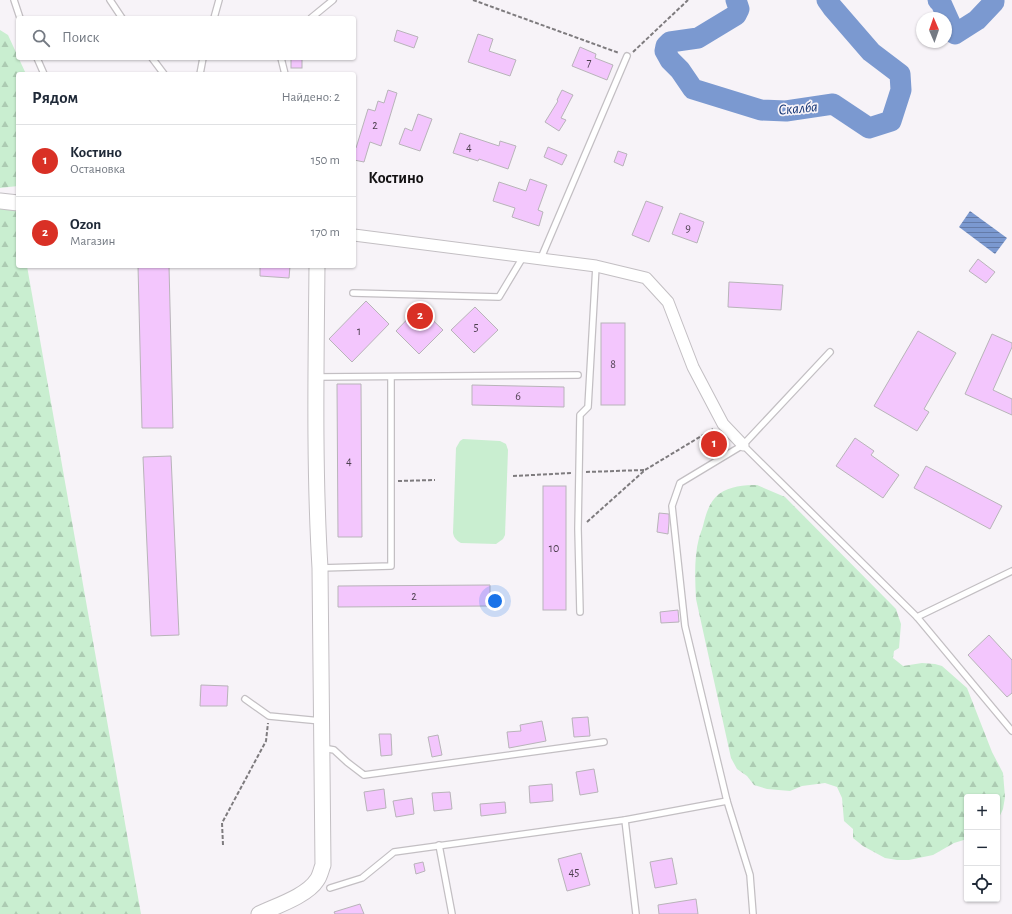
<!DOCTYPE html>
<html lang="ru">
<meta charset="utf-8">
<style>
:root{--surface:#fff;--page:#f2f2f3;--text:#1f2937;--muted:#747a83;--line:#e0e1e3;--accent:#d93025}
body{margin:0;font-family:"Alegreya Sans",sans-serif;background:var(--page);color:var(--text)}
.controls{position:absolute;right:12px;bottom:12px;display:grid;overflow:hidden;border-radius:4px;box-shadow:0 1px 3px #0004}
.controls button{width:36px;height:36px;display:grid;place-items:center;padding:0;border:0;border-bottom:1px solid var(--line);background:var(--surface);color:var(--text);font:20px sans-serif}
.compass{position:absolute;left:916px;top:12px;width:36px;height:36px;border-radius:50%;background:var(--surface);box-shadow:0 1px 3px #0004;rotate:358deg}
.you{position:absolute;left:495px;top:601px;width:14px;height:14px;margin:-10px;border:3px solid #fff;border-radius:50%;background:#1a73e8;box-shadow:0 0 0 6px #1a73e833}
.badge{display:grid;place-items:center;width:26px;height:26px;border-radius:50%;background:var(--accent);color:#fff;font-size:13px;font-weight:700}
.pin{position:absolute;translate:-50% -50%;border:2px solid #fff;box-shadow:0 1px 4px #0006}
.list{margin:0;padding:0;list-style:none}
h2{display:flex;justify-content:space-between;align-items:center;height:52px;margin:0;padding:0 16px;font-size:17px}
h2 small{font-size:13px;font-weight:400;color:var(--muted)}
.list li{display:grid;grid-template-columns:26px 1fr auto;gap:12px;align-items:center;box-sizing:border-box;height:72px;padding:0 16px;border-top:1px solid var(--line)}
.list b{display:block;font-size:15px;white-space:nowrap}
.list p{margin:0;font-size:13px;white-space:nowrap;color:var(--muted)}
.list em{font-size:13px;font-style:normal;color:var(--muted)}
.icon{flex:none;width:22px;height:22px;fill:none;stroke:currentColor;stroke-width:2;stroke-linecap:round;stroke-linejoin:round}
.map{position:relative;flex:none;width:1012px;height:914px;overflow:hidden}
.search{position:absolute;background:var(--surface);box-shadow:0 1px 3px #0004;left:16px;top:16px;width:340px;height:44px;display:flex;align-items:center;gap:10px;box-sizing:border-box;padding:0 14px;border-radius:4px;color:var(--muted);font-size:15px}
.panel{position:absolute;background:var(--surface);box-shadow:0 1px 3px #0004;left:16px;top:72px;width:340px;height:196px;border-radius:4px}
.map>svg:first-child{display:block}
</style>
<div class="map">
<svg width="1012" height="914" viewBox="0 0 1012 914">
<defs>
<pattern id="forest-firs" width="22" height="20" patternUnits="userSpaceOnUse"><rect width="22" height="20" fill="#c9eed0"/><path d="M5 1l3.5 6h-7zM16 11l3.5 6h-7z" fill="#accbb2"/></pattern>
<pattern id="water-rules" width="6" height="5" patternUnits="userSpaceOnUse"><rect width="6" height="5" fill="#7b99d0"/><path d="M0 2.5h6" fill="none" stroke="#647ba8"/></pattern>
</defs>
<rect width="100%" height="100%" fill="#f7f3f8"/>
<g fill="url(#forest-firs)">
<path d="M 0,30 L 8,35 L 26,74 L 18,74 L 18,186 L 0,188 Z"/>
<path d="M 17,208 L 18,215 L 18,266 L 27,266 L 141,914 L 0,914 L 0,209 Z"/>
<path d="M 757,485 L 785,497 L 896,609 L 901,624 L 899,648 L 894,651 L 893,658 L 903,666 L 922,663 L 935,664 L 942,666 L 967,688 L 992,752 L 1003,773 L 1005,797 L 1003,809 L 997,822 L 997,797 L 967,797 L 967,839 L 954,843 L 933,855 L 909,860 L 897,860 L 885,858 L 863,846 L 853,838 L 853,829 L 844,821 L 842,798 L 837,787 L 825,783 L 802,786 L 790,791 L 767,789 L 754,785 L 747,776 L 737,769 L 731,758 L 696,599 C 695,579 694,557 699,538 C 700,534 702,530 703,526 C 706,514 709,502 719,494 C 730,486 744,485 757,485 Z"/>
</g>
<path fill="#c9eed0" d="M 463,439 L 500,441 L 506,444 L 508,450 L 505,535 L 503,539 L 496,544 L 461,543 C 456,540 454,538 453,533 L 456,448 L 460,441 Z"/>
<path fill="url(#water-rules)" d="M 970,211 L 1007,238 L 995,254 L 959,227 Z"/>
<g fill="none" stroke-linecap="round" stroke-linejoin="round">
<g stroke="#7b99d0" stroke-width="21">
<path d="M 736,0 L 739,9 L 736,15 L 698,38 L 670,42 L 666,46 L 665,51 L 670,60 L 680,70 L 693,89 L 761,110 L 786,111 L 833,104 L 869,128 L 891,121 L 901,90 L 900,74 L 871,52 L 832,7 L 827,0"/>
<path d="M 938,0 L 941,3 L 955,34 L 977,20 L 994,2 L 994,0"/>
</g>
</g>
<g fill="#f3c6fd" stroke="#b8b4b9">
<path d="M 397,30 L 418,37 L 414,48 L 394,41 Z"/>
<path d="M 478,34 L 493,39 L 489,51 L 516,60 L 510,76 L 468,62 Z"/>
<path d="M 580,47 L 596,54 L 595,58 L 613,65 L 607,80 L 572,66 Z"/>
<rect x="291" y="59" width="11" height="9"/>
<path d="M 388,90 L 397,93 L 381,146 L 370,142 L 364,162 L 354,160 L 354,147 L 356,148 L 368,109 L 375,111 L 378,101 L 384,103 Z"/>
<path d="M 562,90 L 573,95 L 561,118 L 566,120 L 559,131 L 545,122 L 558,101 L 557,100 Z"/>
<path d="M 418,114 L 432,119 L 420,151 L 399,144 L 405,128 L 412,131 Z"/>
<path d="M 460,133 L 499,146 L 500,141 L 516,146 L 508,169 L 479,159 L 478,161 L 453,153 Z"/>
<path d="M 548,147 L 567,155 L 562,165 L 544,157 Z"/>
<path d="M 618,151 L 627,154 L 623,166 L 614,162 Z"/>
<path d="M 530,179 L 547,185 L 538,210 L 543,212 L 539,226 L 512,217 L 515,208 L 493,201 L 499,182 L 526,191 Z"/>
<path d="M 646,201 L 663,207 L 649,242 L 632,235 Z"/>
<path d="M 680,213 L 704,222 L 697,243 L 672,234 Z"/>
<path d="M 978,259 L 995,272 L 986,283 L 969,271 Z"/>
<path d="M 138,266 L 169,266 L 173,428 L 142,428 Z"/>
<path d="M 260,266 L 290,266 L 289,278 L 260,276 Z"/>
<path d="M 729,282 L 783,285 L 781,310 L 728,307 Z"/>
<path d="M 366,301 L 389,324 L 352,362 L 329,339 Z"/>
<path d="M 419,307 L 443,330 L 419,354 L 396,331 Z"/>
<path d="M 475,307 L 498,330 L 474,353 L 451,330 Z"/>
<rect x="601" y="323" width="24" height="82"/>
<path d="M 918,331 L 956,353 L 924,409 L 929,412 L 917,431 L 874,406 Z"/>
<path d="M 992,334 L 1012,343 L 1012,347 L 993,390 L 1012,399 L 1012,415 L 965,394 Z"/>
<path d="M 337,384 L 361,384 L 362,537 L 338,537 Z"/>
<path d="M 472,385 L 564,387 L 564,407 L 472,405 Z"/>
<path d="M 855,438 L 874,451 L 871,455 L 899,475 L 883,498 L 836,466 Z"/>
<path d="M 171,456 L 179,635 L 151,636 L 143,457 Z"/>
<path d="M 926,466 L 1002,506 L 990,529 L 914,488 Z"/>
<rect x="543" y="486" width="23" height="124"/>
<path d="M 659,513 L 669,514 L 669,522 L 668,534 L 657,532 Z"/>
<path d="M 490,585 L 490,606 L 338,607 L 338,586 Z"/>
<path d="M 678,610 L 679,622 L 661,623 L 660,612 Z"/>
<path d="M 989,635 L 1012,660 L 1012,693 L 1007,697 L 968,655 Z"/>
<path d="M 201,685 L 228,686 L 227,706 L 200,706 Z"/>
<path d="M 588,717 L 590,736 L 574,737 L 572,718 Z"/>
<path d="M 542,721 L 546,741 L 509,748 L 507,732 L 521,731 L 520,725 Z"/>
<path d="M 379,734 L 391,734 L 392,755 L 381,756 Z"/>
<path d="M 438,735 L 442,755 L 432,757 L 428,737 Z"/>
<path d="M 594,769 L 598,792 L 580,795 L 576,772 Z"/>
<path d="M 552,784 L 553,801 L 530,803 L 529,786 Z"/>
<path d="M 384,789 L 386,808 L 367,811 L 364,792 Z"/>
<path d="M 450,792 L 452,809 L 434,811 L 432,793 Z"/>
<path d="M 412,798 L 414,814 L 396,817 L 393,801 Z"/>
<path d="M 505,802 L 506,813 L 481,816 L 480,804 Z"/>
<path d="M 581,853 L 590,885 L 567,891 L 558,859 Z"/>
<path d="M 672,858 L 677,884 L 655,888 L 650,862 Z"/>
<path d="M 423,862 L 425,871 L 416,874 L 414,864 Z"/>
<path d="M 696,899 L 698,914 L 659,914 L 658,905 Z"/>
<path d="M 360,904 L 364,914 L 335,914 L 334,912 Z"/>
</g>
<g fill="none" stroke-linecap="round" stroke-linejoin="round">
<g stroke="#c3bfc3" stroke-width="8">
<g id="lane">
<path d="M 14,0 L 20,18"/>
<path d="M 110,0 L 122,18"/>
<path d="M 214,18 L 219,0"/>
<path d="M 311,18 L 333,0"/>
<path d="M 37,58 L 44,74"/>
<path d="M 152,58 L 164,74"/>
<path d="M 281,58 L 285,74"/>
<path d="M 200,74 L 203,58"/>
<path d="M 541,258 L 627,56"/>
<path d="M 353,293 L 499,297 L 523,257"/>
<path d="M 316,377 L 578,375"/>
<path d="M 743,445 L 917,617 L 1012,571"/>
<path d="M 320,568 L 391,566 L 391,377"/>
<path d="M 580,612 L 578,529 L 580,415 L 588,407 L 596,266"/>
<path d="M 917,617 L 1012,731"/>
<path d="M 245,699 L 269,716 L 321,721"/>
<path d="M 323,748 L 334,750 L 347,762 L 364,775 L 604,742"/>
<path d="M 625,820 L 636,914"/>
<path d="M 439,845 L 452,914"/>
<path d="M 330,888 L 362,878 L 394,852 L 625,820 L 727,801"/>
<path d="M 753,914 L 750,875 L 727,801 L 685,626 L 672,506 L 680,483 L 743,445 L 830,352"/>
</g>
</g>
<g stroke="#c3bfc3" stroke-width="13">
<path id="street" d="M 354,235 L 596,266 L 646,278 L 668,302 L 693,367 L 723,424 L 743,445"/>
</g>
<g stroke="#c3bfc3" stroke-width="17">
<g id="secondary">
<path d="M 0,201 L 18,203"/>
<path d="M 259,914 C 276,906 307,896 317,880 C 320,876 321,870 323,865 L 320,568 C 314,468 316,367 317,266"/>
</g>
</g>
<g stroke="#7e7b7e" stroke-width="2" stroke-dasharray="4 2" stroke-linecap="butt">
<path d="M 473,0 L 619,53"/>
<path d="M 633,52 L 688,0"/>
<path d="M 586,472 L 644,470"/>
<path d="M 513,476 L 572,473"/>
<path d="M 398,481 L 435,480"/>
<path d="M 587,522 L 645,470 L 713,429"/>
<path d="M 223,845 L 222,823 L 266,741 L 268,723"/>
</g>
<use href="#lane" stroke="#fff" stroke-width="5.5"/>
<use href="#street" stroke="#fff" stroke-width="11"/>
<use href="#secondary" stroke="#fff" stroke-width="15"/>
</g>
<g text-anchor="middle" stroke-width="3.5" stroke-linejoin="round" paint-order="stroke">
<g font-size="12" fill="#4c3f4e">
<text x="589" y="66">7</text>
<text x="375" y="129">2</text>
<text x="469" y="151">4</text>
<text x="688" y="232">9</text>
<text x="476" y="331">5</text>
<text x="359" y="335">1</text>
<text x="613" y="368">8</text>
<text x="518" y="400">6</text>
<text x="349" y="465">4</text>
<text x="554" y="552">10</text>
<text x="414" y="600">2</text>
<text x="574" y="876">45</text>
</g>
<g font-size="15" font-style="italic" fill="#0f3172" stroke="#f7f3f8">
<text transform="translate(798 108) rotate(-5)" y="5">Скалба</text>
</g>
<g font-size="16" font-weight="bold" fill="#141214" stroke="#f7f3f8">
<text x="396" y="183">Костино</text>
</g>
</g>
</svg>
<div class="controls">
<button>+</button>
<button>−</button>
<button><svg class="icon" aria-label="locate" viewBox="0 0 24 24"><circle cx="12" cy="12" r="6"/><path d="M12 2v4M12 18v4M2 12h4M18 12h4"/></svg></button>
</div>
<svg class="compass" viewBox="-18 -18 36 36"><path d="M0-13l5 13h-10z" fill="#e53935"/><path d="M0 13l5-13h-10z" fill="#747a83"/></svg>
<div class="you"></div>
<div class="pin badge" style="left:714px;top:444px">1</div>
<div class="pin badge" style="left:420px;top:316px">2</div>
<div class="search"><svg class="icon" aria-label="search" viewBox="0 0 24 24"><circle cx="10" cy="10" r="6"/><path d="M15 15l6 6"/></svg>Поиск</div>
<section class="panel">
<h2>Рядом<small>Найдено: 2</small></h2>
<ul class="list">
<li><span class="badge">1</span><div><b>Костино</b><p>Остановка</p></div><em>150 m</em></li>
<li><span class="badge">2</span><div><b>Ozon</b><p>Магазин</p></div><em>170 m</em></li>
</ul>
</section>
</div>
